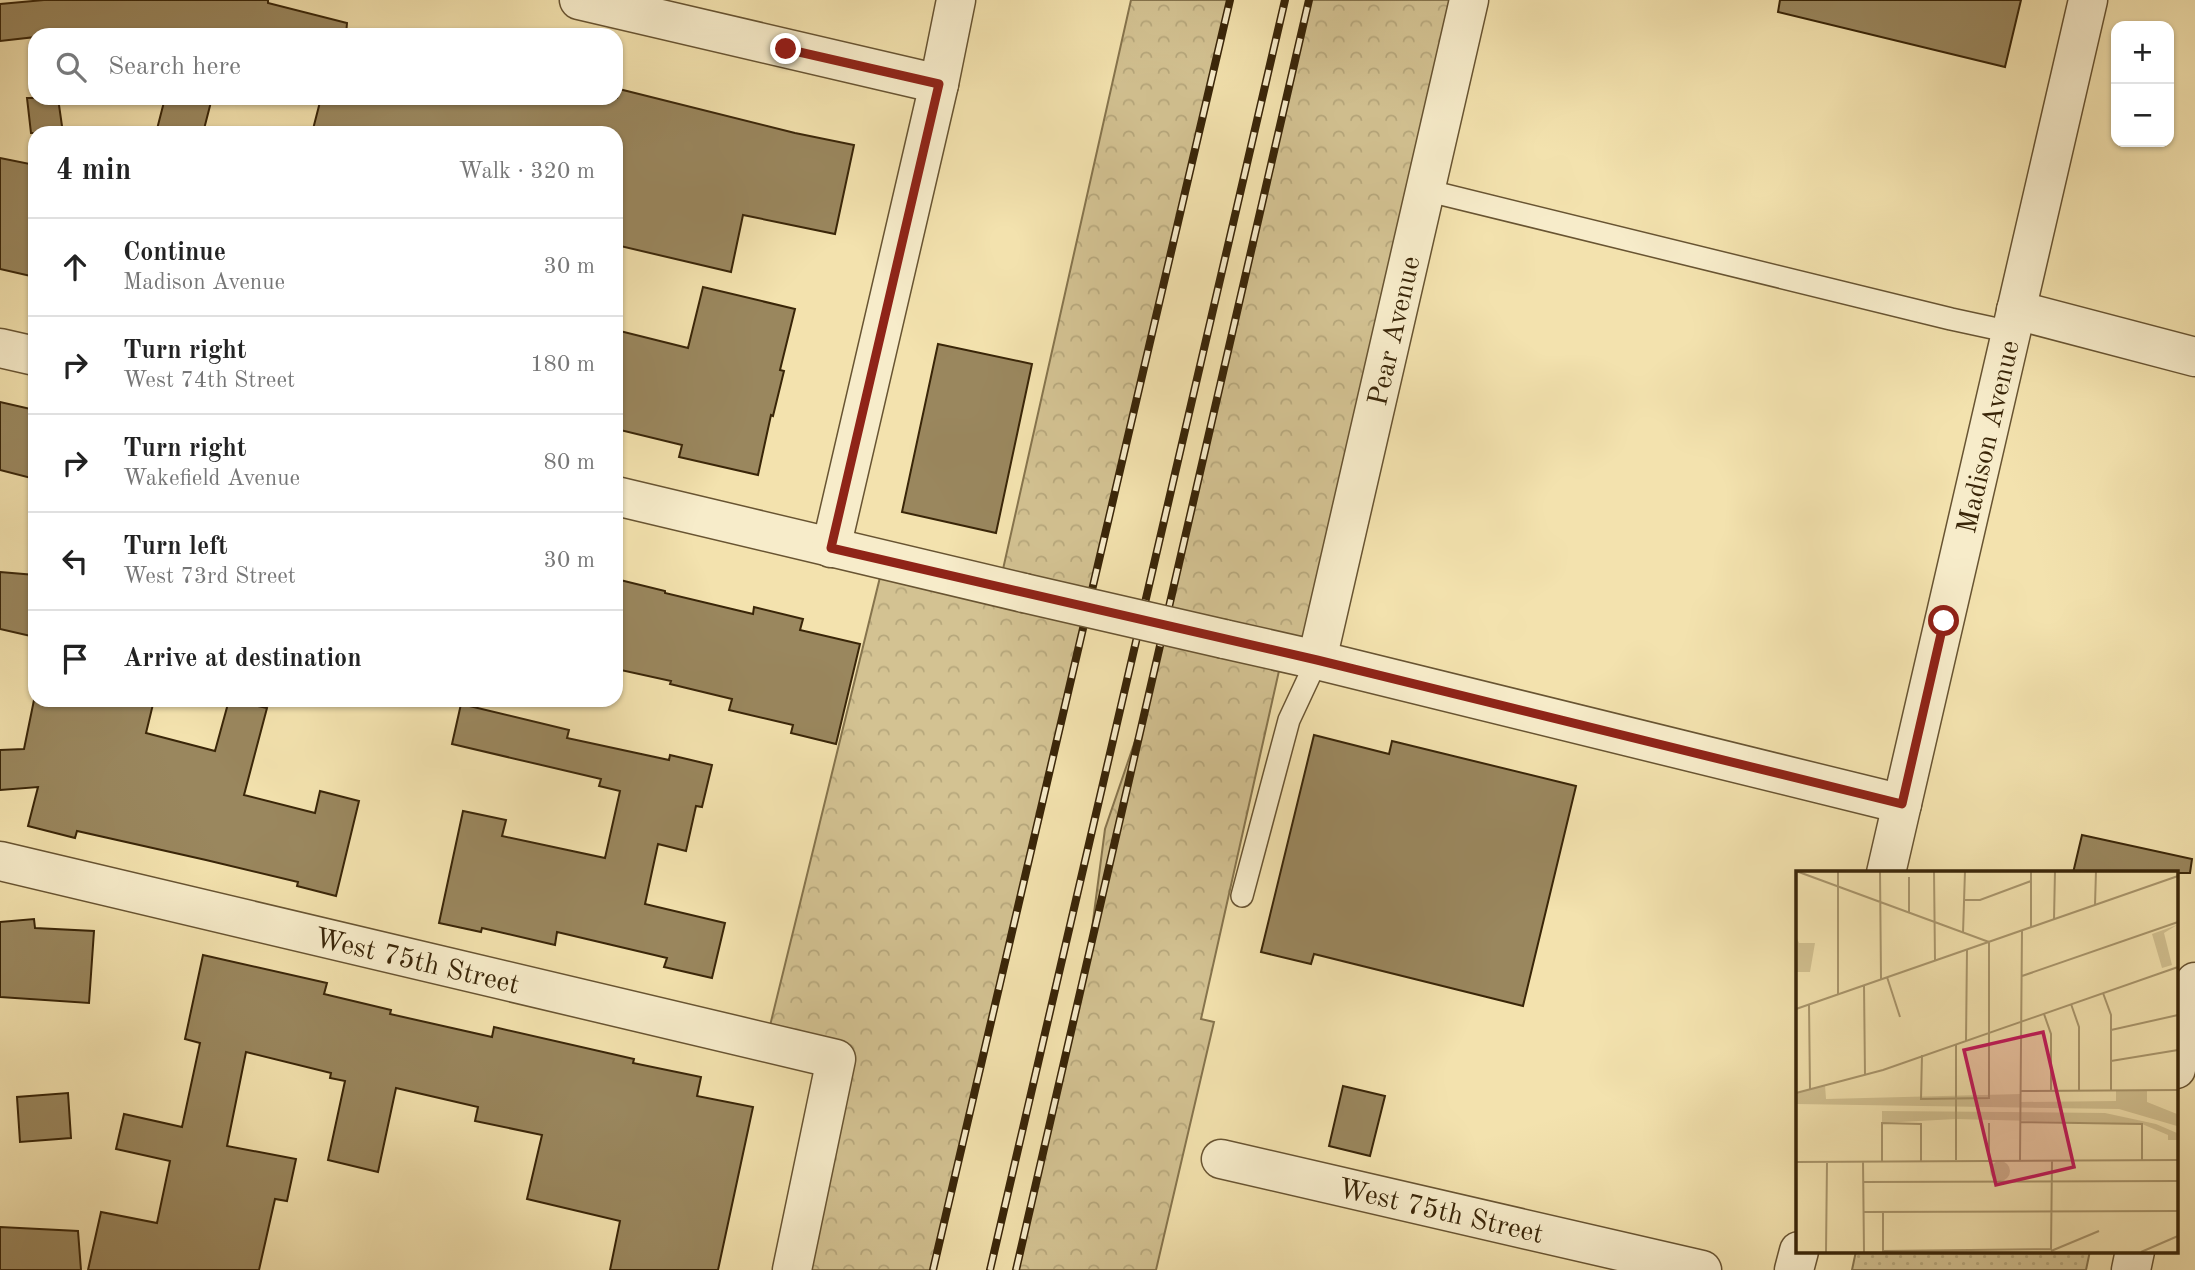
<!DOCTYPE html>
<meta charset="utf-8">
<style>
:root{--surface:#fff;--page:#f2f2f2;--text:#222;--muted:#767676;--line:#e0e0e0}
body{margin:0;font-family:"Old Standard TT",serif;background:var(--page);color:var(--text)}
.controls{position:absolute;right:21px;top:21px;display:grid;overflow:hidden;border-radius:14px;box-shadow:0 2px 5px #0004}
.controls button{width:63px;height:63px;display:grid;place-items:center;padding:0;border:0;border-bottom:2px solid var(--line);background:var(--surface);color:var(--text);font:35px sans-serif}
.stop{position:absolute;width:21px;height:21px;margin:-16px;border:5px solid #8f2418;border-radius:50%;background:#fff}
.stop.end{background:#8f2418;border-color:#fff;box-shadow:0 2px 7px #0008}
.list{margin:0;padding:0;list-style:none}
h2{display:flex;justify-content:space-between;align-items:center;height:91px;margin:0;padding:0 28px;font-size:30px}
h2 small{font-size:23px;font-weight:400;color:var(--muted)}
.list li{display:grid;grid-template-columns:46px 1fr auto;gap:21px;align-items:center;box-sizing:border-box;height:98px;padding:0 28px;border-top:2px solid var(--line)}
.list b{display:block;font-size:26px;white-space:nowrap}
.list p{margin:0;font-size:23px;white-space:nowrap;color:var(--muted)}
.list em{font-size:23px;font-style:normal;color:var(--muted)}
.icon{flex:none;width:38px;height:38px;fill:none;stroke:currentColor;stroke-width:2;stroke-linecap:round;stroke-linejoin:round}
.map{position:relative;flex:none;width:2195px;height:1270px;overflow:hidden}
.search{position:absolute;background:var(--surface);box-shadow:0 2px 5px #0004;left:28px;top:28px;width:595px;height:77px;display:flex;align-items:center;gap:18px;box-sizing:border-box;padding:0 24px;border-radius:21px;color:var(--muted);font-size:26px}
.panel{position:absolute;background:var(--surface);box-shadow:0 2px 5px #0004;left:28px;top:126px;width:595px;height:581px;border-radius:21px}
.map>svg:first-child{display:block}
</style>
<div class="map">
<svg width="2195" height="1270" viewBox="0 0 2195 1270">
<defs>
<pattern id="forest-crowns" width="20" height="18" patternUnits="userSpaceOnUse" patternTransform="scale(1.75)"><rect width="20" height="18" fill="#d3c292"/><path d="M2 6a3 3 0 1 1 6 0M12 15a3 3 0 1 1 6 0" fill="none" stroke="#b6a77c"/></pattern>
<pattern id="park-dots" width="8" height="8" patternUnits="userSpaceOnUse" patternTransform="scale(1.75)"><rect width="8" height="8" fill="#d3c292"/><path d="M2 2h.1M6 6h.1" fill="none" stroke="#b6a77c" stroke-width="1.8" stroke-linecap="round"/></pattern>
</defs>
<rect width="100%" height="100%" fill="#f3e2ae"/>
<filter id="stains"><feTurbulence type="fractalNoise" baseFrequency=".00286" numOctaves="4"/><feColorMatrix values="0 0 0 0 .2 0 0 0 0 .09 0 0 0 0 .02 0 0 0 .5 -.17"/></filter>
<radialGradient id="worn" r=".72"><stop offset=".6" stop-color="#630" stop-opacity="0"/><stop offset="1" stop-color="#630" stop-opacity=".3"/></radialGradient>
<g fill="url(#forest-crowns)" stroke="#86744d" stroke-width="2">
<path d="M 1131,0 L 1230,0 L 933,1270 L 792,1270 L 836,1059 L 766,1042 L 884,561 L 999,587 Z"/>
<path d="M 1309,0 L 1469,0 L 1317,660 L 1283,653 L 1201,1019 L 1214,1022 L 1156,1270 L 1016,1270 L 1087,967 L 1105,829 L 1148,703 Z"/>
</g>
<path fill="url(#park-dots)" stroke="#86744d" stroke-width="2" d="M 1856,1251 L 2090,1251 L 2086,1270 L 1852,1270 Z"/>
<g fill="#9a875e" stroke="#392508" stroke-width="2">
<path d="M 44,0 L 268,0 L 268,3 L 347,23 L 346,35 L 35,35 L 35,37 L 0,41 L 0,4 Z"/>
<path d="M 1780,0 L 2021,0 L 2005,67 L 1778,12 Z"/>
<path d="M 619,89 L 795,133 L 854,145 L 835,234 L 743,215 L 731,272 L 616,245 L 616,133 L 312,133 L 321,98 L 617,98 Z"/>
<path d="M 27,98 L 58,98 L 63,133 L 31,133 Z"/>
<path d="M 165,98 L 212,98 L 203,133 L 156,133 Z"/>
<path d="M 0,158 L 35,165 L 35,277 L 0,269 Z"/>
<path d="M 703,287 L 795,309 L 780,370 L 784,371 L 773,416 L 771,415 L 758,475 L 679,457 L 682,445 L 616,429 L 616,330 L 688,348 Z"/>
<path d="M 938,344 L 1032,364 L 996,533 L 902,512 Z"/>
<path d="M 0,402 L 35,410 L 35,479 L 0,470 Z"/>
<path d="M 0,572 L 35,575 L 35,637 L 0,629 Z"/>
<path d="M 616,579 L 665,591 L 665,593 L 753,614 L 754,607 L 803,619 L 800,630 L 860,644 L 836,744 L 791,733 L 793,725 L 729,710 L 732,699 L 670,684 L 671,681 L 616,669 Z"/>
<path d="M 34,700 L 154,700 L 146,733 L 215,751 L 229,700 L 267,708 L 244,795 L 315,813 L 320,791 L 359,801 L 336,896 L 297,886 L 298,882 L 206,860 L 77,831 L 75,838 L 28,826 L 38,787 L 0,790 L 0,750 L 24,749 Z"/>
<path d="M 461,704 L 569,730 L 567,738 L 669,760 L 670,755 L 712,765 L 702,807 L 696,806 L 686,851 L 658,844 L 645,904 L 725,923 L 712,978 L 664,967 L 667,958 L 557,932 L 555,945 L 482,928 L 481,932 L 439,923 L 463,811 L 506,820 L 502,836 L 605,858 L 620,791 L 599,786 L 601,779 L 452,744 Z"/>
<path d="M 1314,735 L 1389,754 L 1392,741 L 1576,786 L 1523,1006 L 1314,954 L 1311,964 L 1261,952 Z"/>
<path d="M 2082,835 L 2192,859 L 2190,873 L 2073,873 Z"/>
<path d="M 34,919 L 35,928 L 94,931 L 89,1003 L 0,997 L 0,922 Z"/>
<path d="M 203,955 L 327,983 L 324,994 L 391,1010 L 390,1014 L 492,1037 L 494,1027 L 634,1059 L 633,1063 L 701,1077 L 697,1096 L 753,1107 L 718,1270 L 610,1270 L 620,1221 L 527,1199 L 542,1135 L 475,1121 L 478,1107 L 396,1088 L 378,1172 L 328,1160 L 345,1081 L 330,1078 L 331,1073 L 246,1052 L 227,1146 L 296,1159 L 287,1201 L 275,1199 L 259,1270 L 88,1270 L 101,1212 L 157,1223 L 170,1161 L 116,1149 L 124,1114 L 182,1127 L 200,1043 L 185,1039 Z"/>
<path d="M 1343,1086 L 1385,1096 L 1370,1156 L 1329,1146 Z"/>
<path d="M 68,1093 L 71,1138 L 20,1142 L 17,1097 Z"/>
<path d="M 0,1227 L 78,1231 L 81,1270 L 0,1270 Z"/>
</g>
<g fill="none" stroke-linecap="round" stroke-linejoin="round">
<g stroke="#685432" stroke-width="24">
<g id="service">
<path d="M 1425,190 L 1951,319 L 2011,332"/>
<path d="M 1242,896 L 1289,720 L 1317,660"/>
</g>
</g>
<g stroke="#685432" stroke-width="41">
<g id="minor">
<path d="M 579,0 L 939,84"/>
<path d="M 2016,310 L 2195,357"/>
<path d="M 0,348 L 35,356"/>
<path d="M 616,496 L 1024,593"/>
<path d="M 831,548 L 939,84 L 956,0"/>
<path d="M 1224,639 L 1317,660 L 1902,804"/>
<path id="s1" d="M 1317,660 L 1469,0"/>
<path id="s2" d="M 0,861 L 836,1059 L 792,1270"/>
<path d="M 2176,1069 L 2195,982"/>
<path id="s3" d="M 1221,1159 L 1702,1270"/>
<path d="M 2131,1270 L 2135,1251"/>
</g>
</g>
<g stroke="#685432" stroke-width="41">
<g id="tertiary">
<path id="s4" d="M 1886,873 L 2088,0"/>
<path d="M 1794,1270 L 1799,1251"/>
</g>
</g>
<use href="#service" stroke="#f7ecca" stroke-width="21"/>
<use href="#minor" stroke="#f7ecca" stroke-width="38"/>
<use href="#tertiary" stroke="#f7ecca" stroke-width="38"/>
<g stroke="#392508" stroke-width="8">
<g id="rail">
<path d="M 933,1270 L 1230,0"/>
<path d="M 990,1270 L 1285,0"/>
<path d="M 1016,1270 L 1309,0"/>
</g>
</g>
<use href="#rail" stroke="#f7ecca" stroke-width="5" stroke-dasharray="16" stroke-linecap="butt"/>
<g stroke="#685432" stroke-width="41" stroke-linecap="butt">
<path id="minor-bridge" d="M 1024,593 L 1224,639"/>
</g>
<use href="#minor-bridge" stroke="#f7ecca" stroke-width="38"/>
</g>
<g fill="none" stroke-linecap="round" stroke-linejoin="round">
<path stroke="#8f2418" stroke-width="9" d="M 786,49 L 939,84 L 831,548 L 1317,660 L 1902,804 L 1944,621"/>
</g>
<g text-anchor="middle" stroke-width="5" stroke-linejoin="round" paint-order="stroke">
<g font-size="28" fill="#392508" stroke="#f7ecca">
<text dy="10" stroke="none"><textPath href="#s1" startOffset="338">Pear Avenue</textPath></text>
<text dy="10" stroke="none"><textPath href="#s4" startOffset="448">Madison Avenue</textPath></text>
<text dy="10" stroke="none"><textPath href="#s2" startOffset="429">West 75th Street</textPath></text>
<text dy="10" stroke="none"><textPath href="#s3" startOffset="226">West 75th Street</textPath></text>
</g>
</g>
<g transform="translate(1796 871)">
<rect width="382" height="382" fill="#f3e2ae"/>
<path d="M 381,54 L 368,62 L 376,94 L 366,97 L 356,63 Z" fill="#d3c292"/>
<path d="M 29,214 L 30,228 L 225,223 L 225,231 L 320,230 L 320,219 L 351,219 L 351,231 L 381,243 L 381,255 L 323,238 L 0,233 L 0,222 ZM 86,240 L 309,242 L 360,253 L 381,262 L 381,269 L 372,269 L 372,264 L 346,253 L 160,248 L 86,252 Z" fill="#d3c292"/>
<path d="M 0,65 L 3,72 L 19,72 L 14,101 L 0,101 ZM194 300a10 10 0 1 1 20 0a10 10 0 1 1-20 0Z" fill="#d3c292"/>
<path fill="none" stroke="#a9966c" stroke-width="2" d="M 0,0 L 193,71 L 193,227 L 125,228 L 126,184M 42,0 L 42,123M 84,0 L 85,108M 138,0 L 139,90M 113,6 L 113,42M 168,29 L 184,29 L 235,10M 299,34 L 300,0M 258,48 L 259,0M 235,56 L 235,0M 167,62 L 169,0M 226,105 L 382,51M 91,106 L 104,146M 68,114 L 69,204M 307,122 L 315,144 L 315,219M 13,133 L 14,218M 275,133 L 283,156 L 283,219M 0,138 L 382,5M 248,143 L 255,163 L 255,220M 315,159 L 382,144M 170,170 L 171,79M 315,190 L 382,179M 225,220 L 382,219M 0,222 L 87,199 L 382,96M 225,251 L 346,253 L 346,289M 193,252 L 193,289M 160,289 L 160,173M 224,289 L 226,59M 67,290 L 68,381M 86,290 L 86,252 L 125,253 L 125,290M 0,291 L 382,289M 67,311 L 382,310M 68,341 L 382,340M 255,379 L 256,289M 87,380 L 255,378M 255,380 L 303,360M 30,381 L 31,291M 87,381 L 87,341M 345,381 L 382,365"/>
<path fill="#c2185b" fill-opacity="0.15" stroke="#c2185b" stroke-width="3.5" d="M 247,161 L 278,296 L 200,314 L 168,179 Z"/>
<rect width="382" height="382" fill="none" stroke="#392508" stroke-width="3.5"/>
</g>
<rect width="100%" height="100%" filter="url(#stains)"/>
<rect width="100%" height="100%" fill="url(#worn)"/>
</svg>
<div class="controls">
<button>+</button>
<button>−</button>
</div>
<div class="stop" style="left:1944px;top:621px"></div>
<div class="stop end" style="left:786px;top:49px"></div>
<div class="search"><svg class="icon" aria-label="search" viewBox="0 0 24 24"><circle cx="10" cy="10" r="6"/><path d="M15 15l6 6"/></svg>Search here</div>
<section class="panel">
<h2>4 min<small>Walk · 320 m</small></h2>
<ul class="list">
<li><svg class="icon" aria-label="ahead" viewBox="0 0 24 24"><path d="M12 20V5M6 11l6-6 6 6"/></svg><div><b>Continue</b><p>Madison Avenue</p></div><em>30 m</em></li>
<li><svg class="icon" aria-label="right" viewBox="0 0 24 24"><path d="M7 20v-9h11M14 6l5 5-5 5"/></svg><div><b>Turn right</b><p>West 74th Street</p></div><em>180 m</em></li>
<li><svg class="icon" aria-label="right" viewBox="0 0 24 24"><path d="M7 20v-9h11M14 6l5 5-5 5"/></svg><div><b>Turn right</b><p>Wakefield Avenue</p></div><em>80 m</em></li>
<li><svg class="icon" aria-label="left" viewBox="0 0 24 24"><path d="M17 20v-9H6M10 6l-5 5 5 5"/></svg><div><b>Turn left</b><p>West 73rd Street</p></div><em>30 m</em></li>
<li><svg class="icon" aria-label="arrive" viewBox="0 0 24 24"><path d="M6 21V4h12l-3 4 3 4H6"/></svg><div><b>Arrive at destination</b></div></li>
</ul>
</section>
</div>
